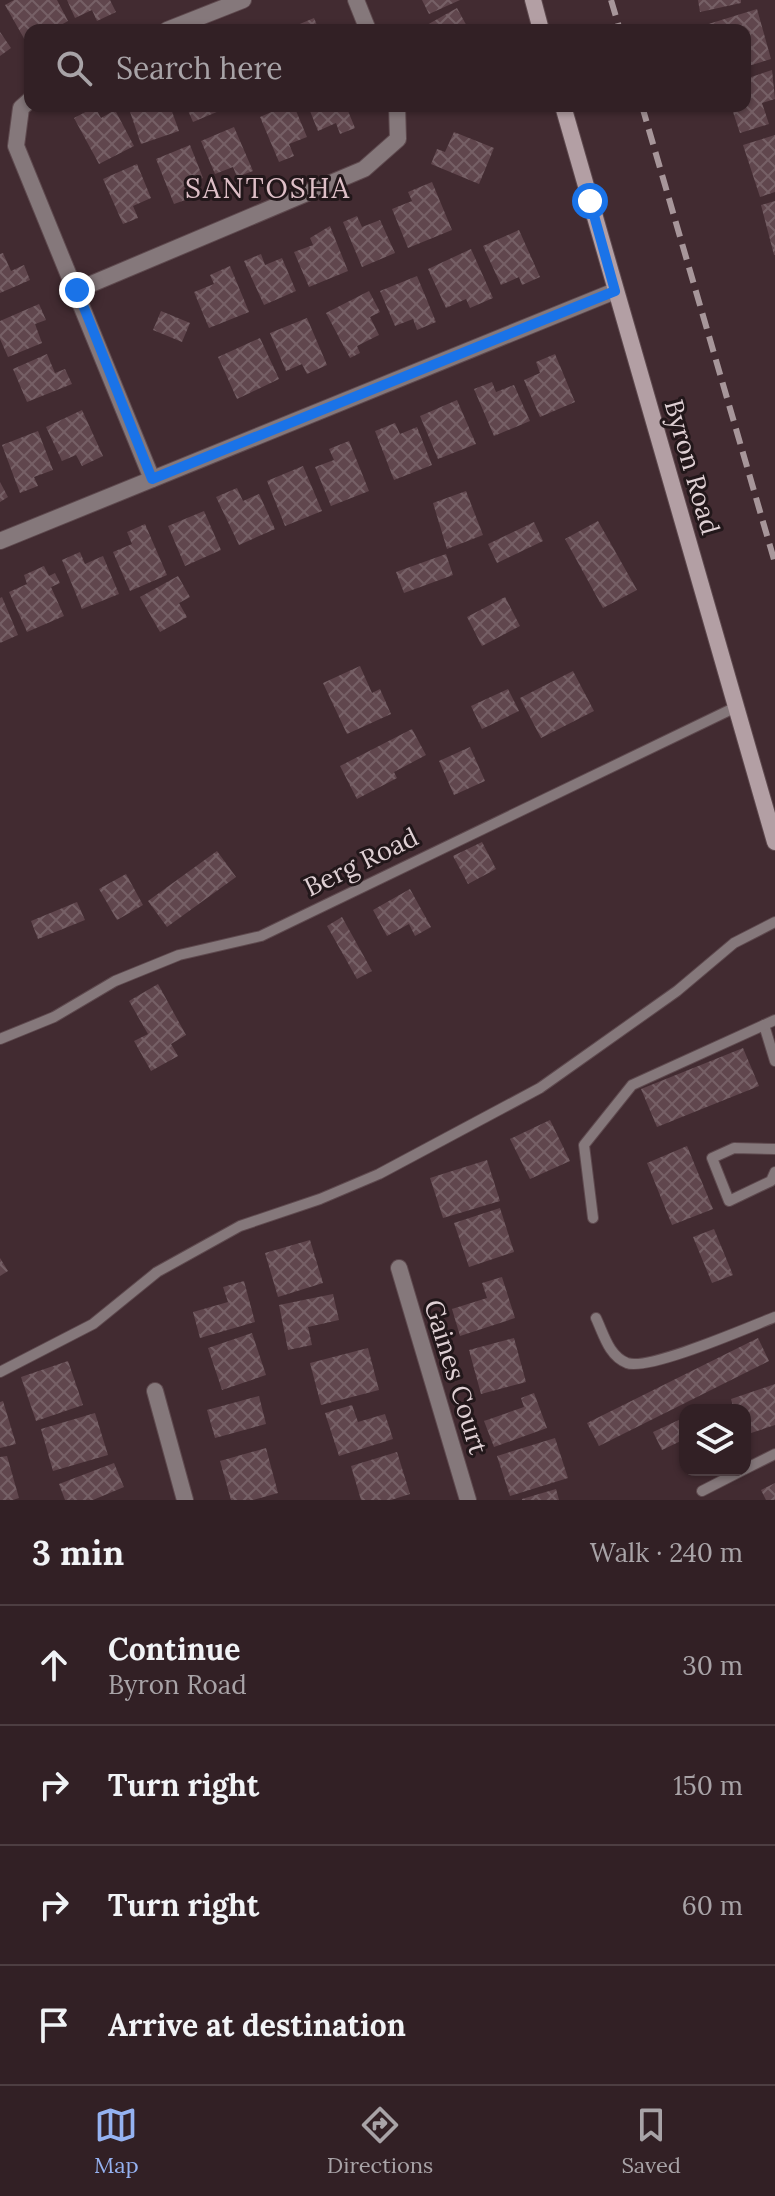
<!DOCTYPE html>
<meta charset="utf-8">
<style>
:root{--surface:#322025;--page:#3d2d32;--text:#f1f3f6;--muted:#a8a3a7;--line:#4d3e42;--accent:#95b2f1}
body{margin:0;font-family:Lora,serif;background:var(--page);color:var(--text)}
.controls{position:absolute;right:24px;bottom:24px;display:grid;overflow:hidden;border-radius:16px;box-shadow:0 2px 6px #0004}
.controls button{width:72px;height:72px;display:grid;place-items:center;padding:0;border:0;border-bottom:2px solid var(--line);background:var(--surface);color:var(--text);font:40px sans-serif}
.stop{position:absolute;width:24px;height:24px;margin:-18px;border:6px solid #1a73e8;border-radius:50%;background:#fff}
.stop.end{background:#1a73e8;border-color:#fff;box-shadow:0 2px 8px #0008}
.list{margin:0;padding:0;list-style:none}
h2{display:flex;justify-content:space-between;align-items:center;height:104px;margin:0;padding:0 32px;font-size:34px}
h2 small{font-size:26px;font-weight:400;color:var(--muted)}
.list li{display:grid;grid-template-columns:52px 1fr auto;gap:24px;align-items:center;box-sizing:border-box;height:120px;padding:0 32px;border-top:2px solid var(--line)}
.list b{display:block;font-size:30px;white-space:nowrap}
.list p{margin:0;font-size:26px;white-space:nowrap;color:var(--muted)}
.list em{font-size:26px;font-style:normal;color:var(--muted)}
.icon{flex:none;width:44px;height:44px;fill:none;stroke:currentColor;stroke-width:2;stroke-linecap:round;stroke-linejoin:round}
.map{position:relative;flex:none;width:775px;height:1500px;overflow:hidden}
.search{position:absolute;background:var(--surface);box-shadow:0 2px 6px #0004;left:24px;right:24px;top:24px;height:88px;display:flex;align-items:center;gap:20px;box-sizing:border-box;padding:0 28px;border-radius:16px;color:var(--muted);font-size:30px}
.sheet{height:584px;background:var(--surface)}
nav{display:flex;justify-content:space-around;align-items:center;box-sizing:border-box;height:112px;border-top:2px solid var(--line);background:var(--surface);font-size:22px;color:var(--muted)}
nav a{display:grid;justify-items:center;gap:4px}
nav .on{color:var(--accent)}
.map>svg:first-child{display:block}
</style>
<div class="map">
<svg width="775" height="1500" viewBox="0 0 775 1500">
<defs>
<pattern id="building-cross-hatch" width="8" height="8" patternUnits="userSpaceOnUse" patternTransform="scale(2)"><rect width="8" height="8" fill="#60464d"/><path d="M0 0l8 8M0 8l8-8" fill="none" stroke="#766066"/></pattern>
</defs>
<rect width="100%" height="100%" fill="#422b31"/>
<g fill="url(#building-cross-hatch)">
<path d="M 14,0 L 57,0 L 68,21 L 52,30 L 30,30 L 30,49 L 5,5 Z"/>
<path d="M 67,0 L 110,0 L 116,12 L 97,21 L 92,10 L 75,18 Z"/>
<path d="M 422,0 L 460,0 L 429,14 Z"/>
<path d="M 698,0 L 741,0 L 741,3 L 700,12 Z"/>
<path d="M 457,8 L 469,30 L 418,30 Z"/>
<path d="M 757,9 L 771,59 L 745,67 L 745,30 L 703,30 L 702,26 Z"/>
<path d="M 314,18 L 319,30 L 297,30 L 295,26 Z"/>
<path d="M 0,32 L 11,48 L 0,56 Z"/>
<path d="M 772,70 L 775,99 L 762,103 L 769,124 L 740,133 L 731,106 L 745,106 L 745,79 Z"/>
<path d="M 128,106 L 170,106 L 179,131 L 141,144 Z"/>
<path d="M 186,106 L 231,106 L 193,122 Z"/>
<path d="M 285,106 L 294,106 L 307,137 L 289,144 L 294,156 L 279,162 L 260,117 Z"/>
<path d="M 308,106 L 346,106 L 355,128 L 340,134 L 336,123 L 318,131 Z"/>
<path d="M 95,107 L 101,118 L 115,110 L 134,146 L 99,164 L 74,118 Z"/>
<path d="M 234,127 L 253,171 L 237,177 L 233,167 L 215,174 L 201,141 Z"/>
<path d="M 454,132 L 494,148 L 479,184 L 431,164 L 437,149 L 445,152 Z"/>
<path d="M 775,135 L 775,192 L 760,197 L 743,145 Z"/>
<path d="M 190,145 L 203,178 L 184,186 L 188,199 L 174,204 L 156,159 Z"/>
<path d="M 137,164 L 151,198 L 133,206 L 138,218 L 123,224 L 103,179 Z"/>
<path d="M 432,182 L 452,230 L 408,248 L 392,209 L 412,201 L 408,192 Z"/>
<path d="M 775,201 L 775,255 L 774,255 L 761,205 Z"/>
<path d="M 357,216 L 362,227 L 380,220 L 395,253 L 362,267 L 343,222 Z"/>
<path d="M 330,226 L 348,271 L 309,287 L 294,252 L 313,245 L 310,238 Z"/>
<path d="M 519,230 L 540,277 L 522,285 L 519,277 L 501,285 L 483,246 Z"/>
<path d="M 471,249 L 493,298 L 470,308 L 466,299 L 446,308 L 428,269 Z"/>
<path d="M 3,253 L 11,271 L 24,265 L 30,280 L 0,293 L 0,254 Z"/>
<path d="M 261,254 L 265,265 L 282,258 L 296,291 L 264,305 L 244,261 Z"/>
<path d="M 230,266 L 249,312 L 209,328 L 194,292 L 214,284 L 210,275 Z"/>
<path d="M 417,276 L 436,322 L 417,330 L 413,319 L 395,326 L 380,291 Z"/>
<path d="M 369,291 L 380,312 L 370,317 L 379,335 L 357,346 L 360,353 L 350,358 L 326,313 Z"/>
<path d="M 39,304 L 46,320 L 35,324 L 42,343 L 8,357 L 0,339 L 0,321 Z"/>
<path d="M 161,311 L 190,323 L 182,342 L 153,330 Z"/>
<path d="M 307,318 L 327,365 L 307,374 L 302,364 L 286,371 L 270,333 Z"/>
<path d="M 260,338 L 279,379 L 237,399 L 218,357 Z"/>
<path d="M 47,354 L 55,373 L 65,369 L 72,384 L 27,402 L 13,369 Z"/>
<path d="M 555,354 L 575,402 L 540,417 L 524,380 L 540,373 L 536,362 Z"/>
<path d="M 492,382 L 496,392 L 514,385 L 530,421 L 494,436 L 474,389 Z"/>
<path d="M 457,400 L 476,444 L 438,459 L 420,416 Z"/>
<path d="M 82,410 L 103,456 L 82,466 L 76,455 L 62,461 L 46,427 Z"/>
<path d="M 395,423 L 400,434 L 417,427 L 432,465 L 394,480 L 375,431 Z"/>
<path d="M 38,431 L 53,470 L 34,477 L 38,486 L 20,493 L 2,445 Z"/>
<path d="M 349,441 L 369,491 L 331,506 L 315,467 L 334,460 L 329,449 Z"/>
<path d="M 303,466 L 322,511 L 285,526 L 267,481 Z"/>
<path d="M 0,482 L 8,497 L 0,502 Z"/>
<path d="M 237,488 L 243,501 L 259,494 L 275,529 L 239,545 L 216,497 Z"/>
<path d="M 466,491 L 483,535 L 447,549 L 433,503 Z"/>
<path d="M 204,511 L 221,550 L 185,566 L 168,526 Z"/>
<path d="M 598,521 L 637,590 L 603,608 L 565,539 Z"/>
<path d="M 534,522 L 543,541 L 497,563 L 488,544 Z"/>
<path d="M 145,524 L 167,575 L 130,591 L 113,552 L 132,544 L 127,532 Z"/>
<path d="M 80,552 L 85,564 L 103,556 L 119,594 L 82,609 L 62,560 Z"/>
<path d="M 446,554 L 453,575 L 404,593 L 396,572 Z"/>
<path d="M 44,566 L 49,576 L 55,573 L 60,583 L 51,587 L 64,616 L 27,632 L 9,592 L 27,584 L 24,575 Z"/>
<path d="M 178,576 L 190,597 L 179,603 L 187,617 L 160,632 L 140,597 Z"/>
<path d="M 2,597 L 18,635 L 0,643 L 0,598 Z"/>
<path d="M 505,597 L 520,626 L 482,646 L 467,617 Z"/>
<path d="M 360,666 L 372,693 L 380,689 L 391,714 L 347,734 L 323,683 Z"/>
<path d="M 573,671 L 594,711 L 541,738 L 520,698 Z"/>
<path d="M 508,689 L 519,711 L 482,729 L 471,706 Z"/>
<path d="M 412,729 L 426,755 L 394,772 L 397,778 L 357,799 L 340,766 Z"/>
<path d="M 470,747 L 485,781 L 454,795 L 439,761 Z"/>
<path d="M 482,842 L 496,869 L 468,884 L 453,856 Z"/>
<path d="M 217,851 L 236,877 L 167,927 L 148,901 Z"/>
<path d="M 126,874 L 143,905 L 117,920 L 99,889 Z"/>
<path d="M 410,889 L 431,927 L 415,936 L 409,924 L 387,936 L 373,910 Z"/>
<path d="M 77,902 L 85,920 L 38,939 L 31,921 Z"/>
<path d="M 342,917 L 372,971 L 357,979 L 327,926 Z"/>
<path d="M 158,984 L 186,1035 L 171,1044 L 178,1056 L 151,1071 L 134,1041 L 148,1034 L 129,1001 Z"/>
<path d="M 743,1048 L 759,1086 L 657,1127 L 641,1089 Z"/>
<path d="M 550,1120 L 570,1161 L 530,1179 L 510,1139 Z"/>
<path d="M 687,1146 L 713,1209 L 672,1225 L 647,1163 Z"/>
<path d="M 487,1160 L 500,1201 L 443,1218 L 430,1178 Z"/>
<path d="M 500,1208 L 514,1252 L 469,1267 L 454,1223 Z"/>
<path d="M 714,1229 L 733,1275 L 712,1283 L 693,1237 Z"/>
<path d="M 310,1240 L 323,1283 L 278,1297 L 265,1253 Z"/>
<path d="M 0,1258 L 8,1271 L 0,1276 Z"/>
<path d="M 502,1277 L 515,1318 L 460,1336 L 452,1309 L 487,1298 L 482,1283 Z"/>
<path d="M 244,1281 L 255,1322 L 200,1338 L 193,1312 L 228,1302 L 223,1287 Z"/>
<path d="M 333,1294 L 339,1320 L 308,1327 L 312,1345 L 288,1350 L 279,1305 Z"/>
<path d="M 252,1333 L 266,1375 L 222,1390 L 208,1348 Z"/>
<path d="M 514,1338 L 526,1382 L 481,1394 L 469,1350 Z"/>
<path d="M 758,1338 L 769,1361 L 599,1446 L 587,1423 Z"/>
<path d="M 368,1348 L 379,1390 L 321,1405 L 310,1363 Z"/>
<path d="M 68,1361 L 83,1405 L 36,1421 L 21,1377 Z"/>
<path d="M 775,1384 L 775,1425 L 745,1435 L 745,1410 L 734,1410 L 731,1399 Z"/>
<path d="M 534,1393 L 547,1428 L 494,1447 L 484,1421 L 524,1407 L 521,1398 Z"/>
<path d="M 259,1396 L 266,1424 L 215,1438 L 207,1410 Z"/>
<path d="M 3,1401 L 16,1444 L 0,1448 L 0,1402 Z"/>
<path d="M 352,1405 L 358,1422 L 385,1414 L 393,1439 L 339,1456 L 325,1413 Z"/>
<path d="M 95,1413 L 108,1455 L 53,1471 L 41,1429 Z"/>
<path d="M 681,1419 L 685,1439 L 662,1450 L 653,1432 Z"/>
<path d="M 555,1438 L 568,1478 L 510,1496 L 497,1456 Z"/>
<path d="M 266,1448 L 278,1493 L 253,1500 L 231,1500 L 220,1461 Z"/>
<path d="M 397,1452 L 410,1494 L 391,1500 L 361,1500 L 351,1466 Z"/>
<path d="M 7,1456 L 19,1498 L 13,1500 L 0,1500 L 0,1457 Z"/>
<path d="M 114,1463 L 124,1487 L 93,1500 L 65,1500 L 59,1484 Z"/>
<path d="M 775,1483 L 775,1500 L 766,1500 L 761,1490 Z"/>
<path d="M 556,1489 L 559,1500 L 522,1500 L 522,1499 Z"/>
</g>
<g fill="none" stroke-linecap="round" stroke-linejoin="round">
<g stroke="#5e494e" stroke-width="12">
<g id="lane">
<path d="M 764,1025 L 775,1061"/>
<path d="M 0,1039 L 54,1017 L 115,981 L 179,955 L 261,936 L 736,707"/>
<path d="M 775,1149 L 734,1148 L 712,1158 L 729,1201 L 771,1181 L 775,1172"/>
<path d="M 593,1218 L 584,1145 L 632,1085 L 775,1020"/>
<path d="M 596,1318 C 604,1335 609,1356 627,1363 C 649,1371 749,1327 775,1317"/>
<path d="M 0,1372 L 93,1324 L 157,1272 L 240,1226 L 320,1199 L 379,1174 L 540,1088 L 677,991 L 734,943 L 775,922"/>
<path d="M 745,1469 L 775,1454"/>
<path d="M 702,1491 L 743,1470"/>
</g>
</g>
<g stroke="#5e494e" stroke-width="18">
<g id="street">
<path d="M 356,0 L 368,30"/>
<path d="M 167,30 L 243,0"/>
<path d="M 30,100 L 21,108 L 16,146 L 152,479"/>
<path d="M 77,290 L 364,169 L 398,139 L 397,106"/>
<path d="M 0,541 L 615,291"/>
<path d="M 399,1268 L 468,1500"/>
<path d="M 155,1391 L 185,1500"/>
</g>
</g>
<g stroke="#5e494e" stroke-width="18">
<g id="secondary">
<path d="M 533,0 L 541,30"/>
<path d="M 563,106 L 775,842"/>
</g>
</g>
<use href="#lane" stroke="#85787b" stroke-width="10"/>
<use href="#street" stroke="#85787b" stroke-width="16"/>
<use href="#secondary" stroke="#b39fa4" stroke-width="16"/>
<g stroke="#a7969a" stroke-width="6" stroke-dasharray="16 8" stroke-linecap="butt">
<path d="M 611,0 L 620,30"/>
<path d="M 642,106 L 775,563"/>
</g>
</g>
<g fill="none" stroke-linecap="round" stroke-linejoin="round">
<path stroke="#1a73e8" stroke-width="10" d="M 77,290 L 152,479 L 615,291 L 590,201"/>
</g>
<g text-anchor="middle" stroke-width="6" stroke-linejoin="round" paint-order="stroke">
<g font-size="26" fill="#dfd0d4" stroke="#22171a">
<text transform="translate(692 467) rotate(74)" y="9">Byron Road</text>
<text transform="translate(361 862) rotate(-26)" y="9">Berg Road</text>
<text transform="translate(456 1377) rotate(73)" y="9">Gaines Court</text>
</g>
<g font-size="28" letter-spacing="2" fill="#debfc7" stroke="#22171a">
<text x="268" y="198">SANTOSHA</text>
</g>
</g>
</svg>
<div class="controls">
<button><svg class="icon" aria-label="layers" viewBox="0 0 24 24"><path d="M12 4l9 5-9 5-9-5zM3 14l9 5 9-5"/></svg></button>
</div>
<div class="stop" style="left:590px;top:201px"></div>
<div class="stop end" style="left:77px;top:290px"></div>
<div class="search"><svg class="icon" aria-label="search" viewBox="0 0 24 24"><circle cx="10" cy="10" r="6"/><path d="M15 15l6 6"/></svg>Search here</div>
</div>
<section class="sheet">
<h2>3 min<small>Walk · 240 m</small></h2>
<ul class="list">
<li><svg class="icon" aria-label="ahead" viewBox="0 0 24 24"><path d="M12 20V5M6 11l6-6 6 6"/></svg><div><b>Continue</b><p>Byron Road</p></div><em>30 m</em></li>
<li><svg class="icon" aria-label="right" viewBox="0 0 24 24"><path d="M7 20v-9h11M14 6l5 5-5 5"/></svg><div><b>Turn right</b></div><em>150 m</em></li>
<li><svg class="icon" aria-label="right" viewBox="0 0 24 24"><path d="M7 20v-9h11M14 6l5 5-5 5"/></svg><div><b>Turn right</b></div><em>60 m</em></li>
<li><svg class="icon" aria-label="arrive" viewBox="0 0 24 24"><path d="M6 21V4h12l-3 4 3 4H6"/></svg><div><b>Arrive at destination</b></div></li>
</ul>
</section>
<nav>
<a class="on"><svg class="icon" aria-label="map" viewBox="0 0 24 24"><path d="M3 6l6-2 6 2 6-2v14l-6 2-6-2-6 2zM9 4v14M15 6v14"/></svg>Map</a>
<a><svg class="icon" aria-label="directions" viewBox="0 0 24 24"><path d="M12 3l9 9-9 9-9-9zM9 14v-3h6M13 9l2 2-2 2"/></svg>Directions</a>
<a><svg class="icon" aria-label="saved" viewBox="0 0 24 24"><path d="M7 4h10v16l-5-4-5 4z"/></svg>Saved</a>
</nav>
